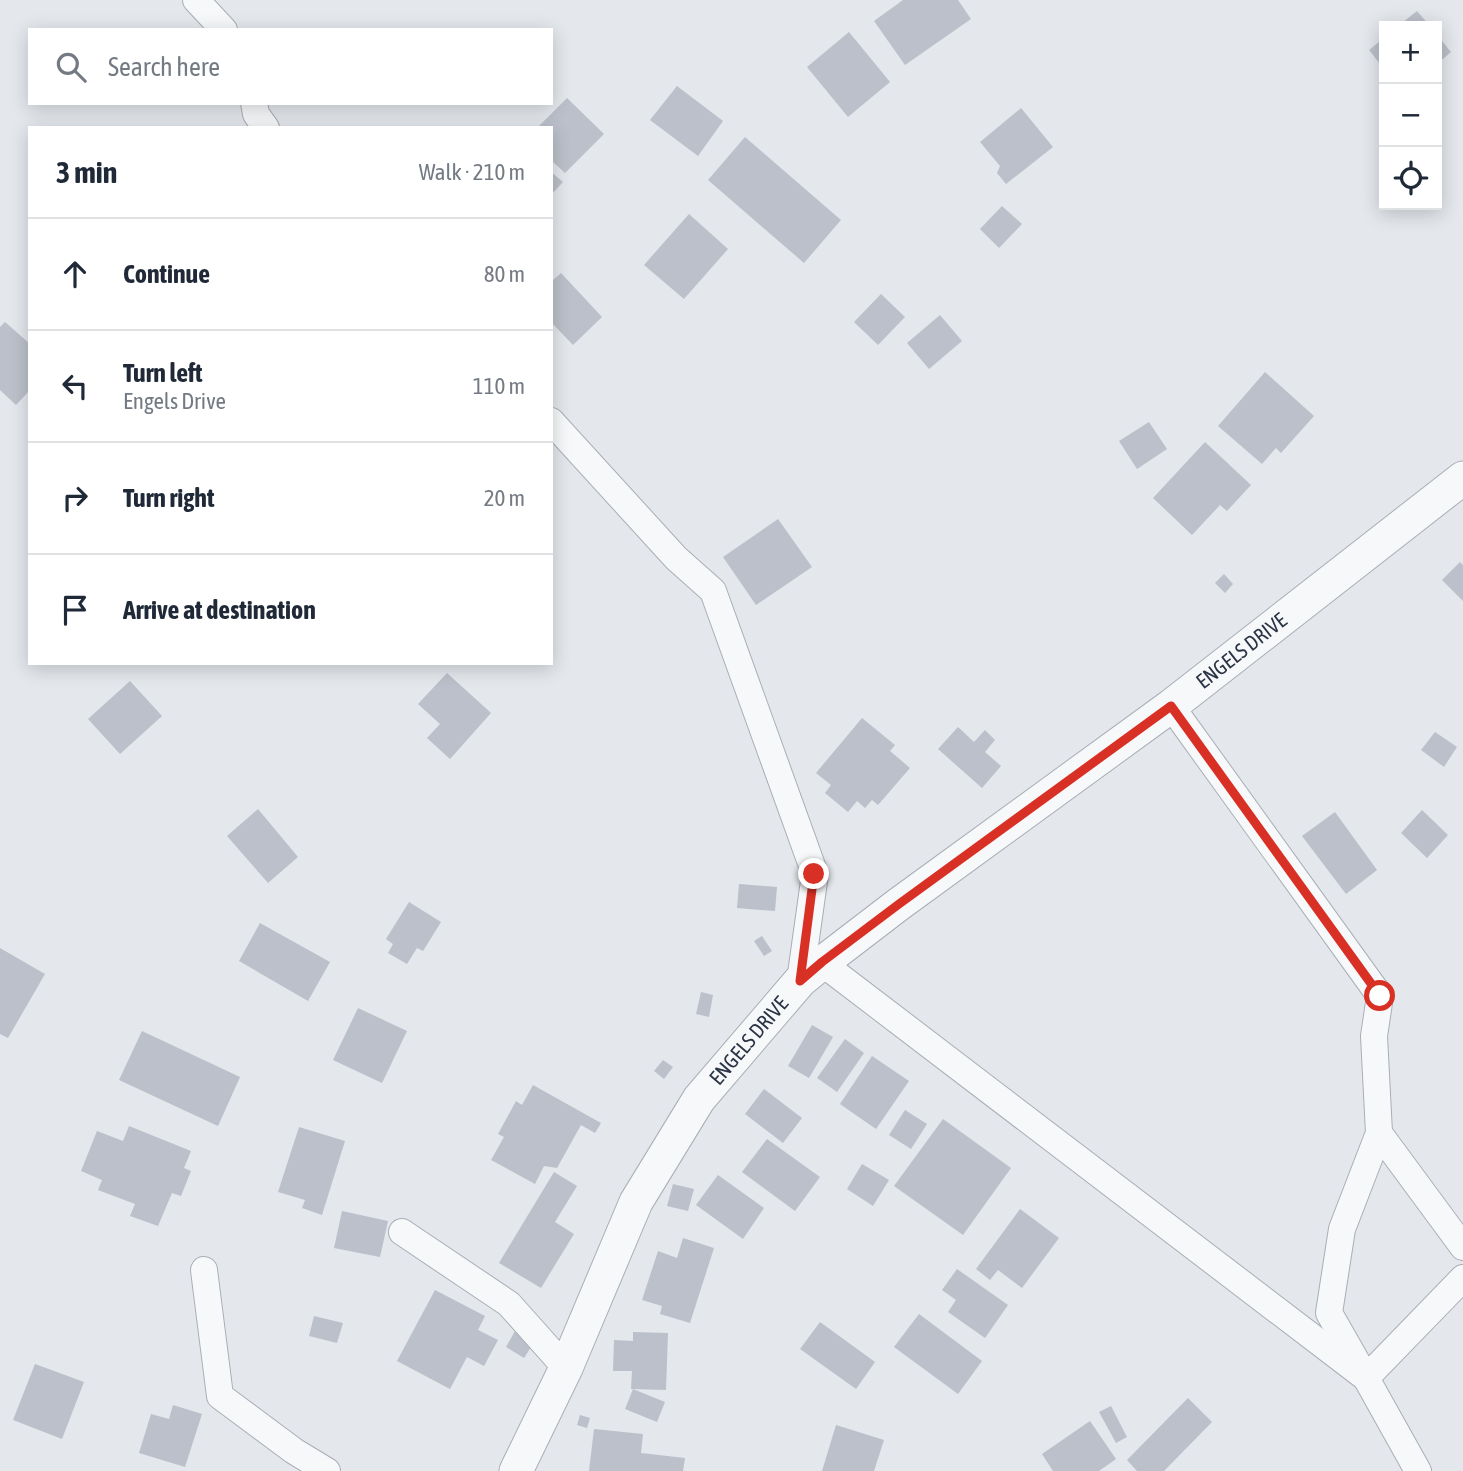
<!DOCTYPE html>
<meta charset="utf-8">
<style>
:root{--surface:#fff;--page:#f6f6f7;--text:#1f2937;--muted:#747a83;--line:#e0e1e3}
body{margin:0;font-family:"Asap Condensed",sans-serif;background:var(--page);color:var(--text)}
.controls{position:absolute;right:21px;top:21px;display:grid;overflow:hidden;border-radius:0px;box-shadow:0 4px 18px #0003}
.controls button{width:63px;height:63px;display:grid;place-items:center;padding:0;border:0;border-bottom:2px solid var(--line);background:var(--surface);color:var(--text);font:35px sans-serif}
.stop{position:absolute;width:21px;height:21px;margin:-16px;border:5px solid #d93025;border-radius:50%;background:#fff}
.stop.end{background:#d93025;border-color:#fff;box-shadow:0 2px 7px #0008}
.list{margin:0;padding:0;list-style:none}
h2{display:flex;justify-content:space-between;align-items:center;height:91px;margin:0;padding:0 28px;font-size:30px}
h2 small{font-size:23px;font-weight:400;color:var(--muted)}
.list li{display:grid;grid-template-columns:46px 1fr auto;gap:21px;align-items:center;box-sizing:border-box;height:112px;padding:0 28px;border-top:2px solid var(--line)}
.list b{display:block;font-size:26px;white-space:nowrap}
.list p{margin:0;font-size:23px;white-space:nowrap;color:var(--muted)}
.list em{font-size:23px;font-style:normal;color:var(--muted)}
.icon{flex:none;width:38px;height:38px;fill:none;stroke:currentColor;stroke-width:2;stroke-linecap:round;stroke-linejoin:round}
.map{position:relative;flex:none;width:1463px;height:1471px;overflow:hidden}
.search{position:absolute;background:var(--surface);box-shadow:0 4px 18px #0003;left:28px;top:28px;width:525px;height:77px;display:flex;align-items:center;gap:18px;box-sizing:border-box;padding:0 24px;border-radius:0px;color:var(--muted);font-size:26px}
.panel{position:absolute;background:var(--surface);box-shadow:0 4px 18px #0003;left:28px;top:126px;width:525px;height:539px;border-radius:0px}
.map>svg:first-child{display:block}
</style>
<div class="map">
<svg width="1463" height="1471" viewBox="0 0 1463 1471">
<rect width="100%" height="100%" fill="#e4e7ec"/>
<g fill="#bbc0ca">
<path d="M 903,0 L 958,0 L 971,19 L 905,65 L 874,21 Z"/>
<path d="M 1417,11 L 1430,26 L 1398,26 Z"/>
<path d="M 849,32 L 890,82 L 848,117 L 807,67 Z"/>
<path d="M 1437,35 L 1451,52 L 1437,64 Z"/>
<path d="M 1384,38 L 1384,69 L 1369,50 Z"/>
<path d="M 677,86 L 723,121 L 698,156 L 650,120 Z"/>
<path d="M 567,98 L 604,134 L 565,173 L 551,160 L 551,145 L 553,143 L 551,141 L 551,128 L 537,128 Z"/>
<path d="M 1021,108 L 1053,147 L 1006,184 L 997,173 L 1000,166 L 980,142 Z"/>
<path d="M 745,137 L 841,220 L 804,263 L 708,180 Z"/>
<path d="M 551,172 L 563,182 L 551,195 Z"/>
<path d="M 1002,206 L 1022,224 L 999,248 L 980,229 Z"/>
<path d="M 689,214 L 728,249 L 684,299 L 644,265 Z"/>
<path d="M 561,273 L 602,317 L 573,345 L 551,322 L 551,282 Z"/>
<path d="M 881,294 L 905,317 L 878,345 L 854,322 Z"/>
<path d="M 940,315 L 962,341 L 929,369 L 907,343 Z"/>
<path d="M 5,322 L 30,344 L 30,390 L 16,405 L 0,390 L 0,327 Z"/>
<path d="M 1265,372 L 1314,416 L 1281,453 L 1276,448 L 1262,464 L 1218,426 Z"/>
<path d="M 1149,422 L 1167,449 L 1137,469 L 1119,441 Z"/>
<path d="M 1205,442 L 1251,485 L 1227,511 L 1220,505 L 1192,535 L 1153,498 Z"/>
<path d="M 778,519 L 812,567 L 756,605 L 723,557 Z"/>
<path d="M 1460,562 L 1463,565 L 1463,601 L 1442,580 Z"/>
<path d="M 1224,574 L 1233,584 L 1225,593 L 1215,583 Z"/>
<path d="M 447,673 L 491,713 L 450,759 L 427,738 L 440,724 L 418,704 Z"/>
<path d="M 130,681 L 162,716 L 120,754 L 88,719 Z"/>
<path d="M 862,718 L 895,745 L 890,751 L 910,768 L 878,805 L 872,800 L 865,808 L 857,801 L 848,812 L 825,793 L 831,785 L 816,773 Z"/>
<path d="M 958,727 L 974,742 L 985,730 L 995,740 L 985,752 L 1001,766 L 982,788 L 938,749 Z"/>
<path d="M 1435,732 L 1457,747 L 1444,767 L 1421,750 Z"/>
<path d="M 258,809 L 298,857 L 268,883 L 227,836 Z"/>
<path d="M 1422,810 L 1448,835 L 1427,858 L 1401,833 Z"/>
<path d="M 1335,812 L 1377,870 L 1346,894 L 1302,836 Z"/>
<path d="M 739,884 L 777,887 L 775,911 L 737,908 Z"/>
<path d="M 409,902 L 441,922 L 423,951 L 417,948 L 407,964 L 388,953 L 393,944 L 386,939 Z"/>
<path d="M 260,923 L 330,962 L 308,1001 L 239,961 Z"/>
<path d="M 762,936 L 772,951 L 764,956 L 754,941 Z"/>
<path d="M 0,948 L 45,974 L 8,1038 L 0,1034 Z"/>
<path d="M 701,992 L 713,995 L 709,1017 L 696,1014 Z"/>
<path d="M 358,1008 L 407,1031 L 382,1083 L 333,1060 Z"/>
<path d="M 812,1025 L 833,1037 L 809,1078 L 788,1066 Z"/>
<path d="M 142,1031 L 240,1077 L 218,1126 L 119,1080 Z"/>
<path d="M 845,1039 L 864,1053 L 837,1092 L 817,1078 Z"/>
<path d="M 872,1056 L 909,1081 L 876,1129 L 840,1104 Z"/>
<path d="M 663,1060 L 673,1067 L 664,1079 L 654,1071 Z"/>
<path d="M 533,1085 L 601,1123 L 595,1133 L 581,1125 L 557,1168 L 544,1166 L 535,1184 L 491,1160 L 504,1137 L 498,1134 L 516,1101 L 522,1105 Z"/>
<path d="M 764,1089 L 802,1118 L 783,1143 L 745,1114 Z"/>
<path d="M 905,1110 L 927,1124 L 911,1149 L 889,1135 Z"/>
<path d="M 943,1119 L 1011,1168 L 963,1235 L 894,1186 Z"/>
<path d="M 129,1126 L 191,1151 L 184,1168 L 191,1171 L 181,1196 L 172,1193 L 158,1226 L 130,1216 L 135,1204 L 98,1190 L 102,1180 L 81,1171 L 97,1131 L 123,1141 Z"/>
<path d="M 299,1127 L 345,1141 L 322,1215 L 302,1208 L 305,1200 L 278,1192 Z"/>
<path d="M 767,1139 L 820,1177 L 795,1211 L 742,1172 Z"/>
<path d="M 862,1164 L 889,1180 L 873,1206 L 847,1189 Z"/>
<path d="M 554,1172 L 577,1186 L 555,1222 L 574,1234 L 541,1288 L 499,1263 Z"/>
<path d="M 718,1175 L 764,1208 L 743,1239 L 696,1205 Z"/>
<path d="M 673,1184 L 694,1189 L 688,1211 L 667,1206 Z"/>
<path d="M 1020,1209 L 1059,1238 L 1022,1288 L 998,1270 L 990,1280 L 976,1269 Z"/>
<path d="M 342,1211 L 388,1221 L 380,1257 L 334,1248 Z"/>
<path d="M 683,1238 L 714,1248 L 690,1323 L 660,1314 L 662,1306 L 642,1300 L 658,1251 L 677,1258 Z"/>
<path d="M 957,1269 L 1008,1305 L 985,1338 L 948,1312 L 956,1300 L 942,1290 Z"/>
<path d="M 435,1290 L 485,1316 L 478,1330 L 498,1340 L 484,1366 L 467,1357 L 450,1389 L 397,1361 Z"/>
<path d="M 919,1314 L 982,1361 L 958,1394 L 894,1347 Z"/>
<path d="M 314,1316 L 343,1323 L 337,1343 L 309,1336 Z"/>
<path d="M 820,1322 L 875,1362 L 856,1389 L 800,1349 Z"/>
<path d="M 516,1329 L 535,1341 L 524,1358 L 506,1347 Z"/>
<path d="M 633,1332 L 668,1333 L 666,1390 L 631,1389 L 632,1371 L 613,1371 L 614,1340 L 633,1341 Z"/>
<path d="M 35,1364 L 84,1382 L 62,1439 L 13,1420 Z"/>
<path d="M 633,1389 L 665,1402 L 657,1422 L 625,1409 Z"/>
<path d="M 1188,1398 L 1212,1422 L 1164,1471 L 1137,1471 L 1127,1460 Z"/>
<path d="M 173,1405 L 202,1414 L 185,1467 L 139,1453 L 151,1414 L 169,1419 Z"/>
<path d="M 1111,1406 L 1127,1437 L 1116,1443 L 1099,1412 Z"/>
<path d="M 580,1415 L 590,1418 L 587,1428 L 577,1425 Z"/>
<path d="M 1090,1421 L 1116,1459 L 1099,1471 L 1053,1471 L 1042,1454 Z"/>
<path d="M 836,1425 L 884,1440 L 874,1471 L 822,1471 Z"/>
<path d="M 594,1429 L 643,1434 L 641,1453 L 685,1458 L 683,1471 L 589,1471 Z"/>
</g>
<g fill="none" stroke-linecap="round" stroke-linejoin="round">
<g stroke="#a9aeb7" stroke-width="28">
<g id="minor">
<path d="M 196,0 L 224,30"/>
<path d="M 254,103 L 256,114 L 266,128"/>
<path d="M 551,421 L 676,558 L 713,591 L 815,874 L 800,981"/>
<path d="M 1171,706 L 1380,996 L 1374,1036 L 1379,1133 L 1342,1229 L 1329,1313 L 1366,1378 L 1463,1278"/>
<path d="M 822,963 L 1366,1378 L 1418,1471"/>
<path d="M 1379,1133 L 1463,1247"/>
<path d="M 402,1232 L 509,1304 L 566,1368"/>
<path d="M 204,1270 L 220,1396 L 294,1451 L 327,1471"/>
</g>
</g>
<g stroke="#a9aeb7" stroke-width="35">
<g id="tertiary">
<path id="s1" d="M 516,1471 L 566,1368 L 636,1202 L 699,1099 L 800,981 L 822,963 L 899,904 L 1171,706 L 1463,478"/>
</g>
</g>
<use href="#minor" stroke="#f7f8fa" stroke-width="26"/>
<use href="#tertiary" stroke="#f7f8fa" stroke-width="33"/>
</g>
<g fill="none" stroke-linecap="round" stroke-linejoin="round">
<path stroke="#d93025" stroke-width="9" d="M 814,874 L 800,981 L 822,962 L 899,904 L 1171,706 L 1380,996"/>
</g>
<g text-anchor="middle" stroke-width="6" stroke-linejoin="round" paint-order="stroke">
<g font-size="21" fill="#2b3445" stroke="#f4f6f9">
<text dy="7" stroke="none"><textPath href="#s1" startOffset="1122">ENGELS DRIVE</textPath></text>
<text dy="7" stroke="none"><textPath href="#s1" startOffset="492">ENGELS DRIVE</textPath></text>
</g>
</g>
</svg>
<div class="controls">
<button>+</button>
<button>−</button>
<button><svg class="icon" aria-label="locate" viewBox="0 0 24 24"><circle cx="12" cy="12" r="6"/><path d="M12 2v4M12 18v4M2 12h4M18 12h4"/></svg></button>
</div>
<div class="stop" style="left:1380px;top:996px"></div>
<div class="stop end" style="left:814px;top:874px"></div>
<div class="search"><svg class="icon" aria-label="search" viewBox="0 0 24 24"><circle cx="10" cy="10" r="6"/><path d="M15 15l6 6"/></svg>Search here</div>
<section class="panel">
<h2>3 min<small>Walk · 210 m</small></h2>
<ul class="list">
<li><svg class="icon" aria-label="ahead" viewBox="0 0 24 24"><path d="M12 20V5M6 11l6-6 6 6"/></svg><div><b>Continue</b></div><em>80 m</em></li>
<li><svg class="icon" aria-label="left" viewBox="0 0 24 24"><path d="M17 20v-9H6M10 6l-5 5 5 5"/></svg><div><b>Turn left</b><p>Engels Drive</p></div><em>110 m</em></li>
<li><svg class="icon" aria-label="right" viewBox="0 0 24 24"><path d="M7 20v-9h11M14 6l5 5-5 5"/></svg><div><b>Turn right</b></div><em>20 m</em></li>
<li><svg class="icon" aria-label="arrive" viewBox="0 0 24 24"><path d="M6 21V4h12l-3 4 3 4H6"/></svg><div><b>Arrive at destination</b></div></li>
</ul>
</section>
</div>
